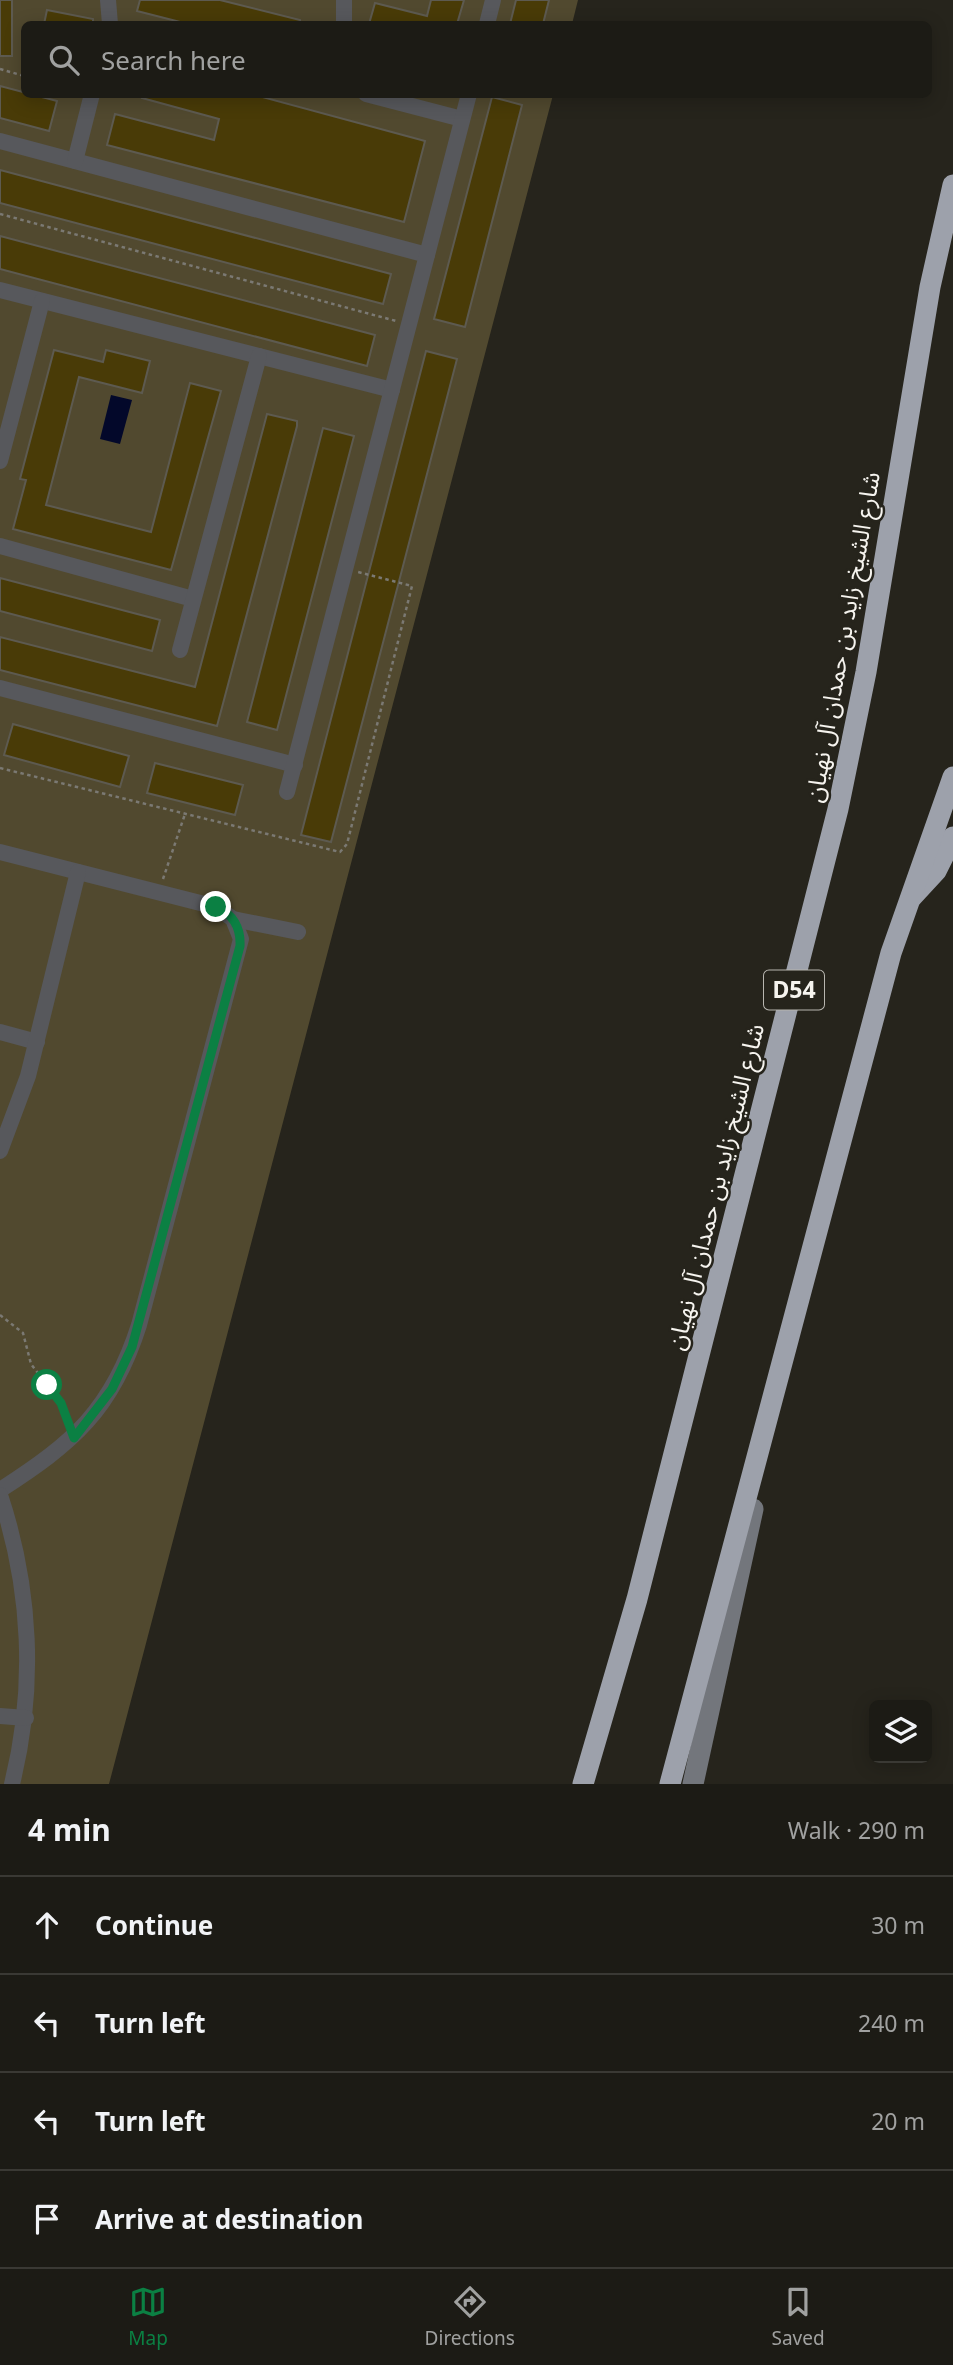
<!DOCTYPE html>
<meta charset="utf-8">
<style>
:root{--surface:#1c1b15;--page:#292822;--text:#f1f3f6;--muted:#a0a1a0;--line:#3a3934;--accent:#0b8043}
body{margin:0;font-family:"Noto Sans","Noto Sans Arabic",sans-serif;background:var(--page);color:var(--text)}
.controls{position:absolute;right:21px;bottom:21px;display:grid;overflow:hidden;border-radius:10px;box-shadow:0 4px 18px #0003}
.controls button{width:63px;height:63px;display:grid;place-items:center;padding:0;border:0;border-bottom:2px solid var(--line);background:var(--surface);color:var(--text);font:35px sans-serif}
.stop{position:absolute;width:21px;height:21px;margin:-16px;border:5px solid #0b8043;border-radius:50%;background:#fff}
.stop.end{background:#0b8043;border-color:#fff;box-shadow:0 2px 7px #0008}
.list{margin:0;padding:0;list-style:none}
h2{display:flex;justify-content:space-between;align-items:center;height:91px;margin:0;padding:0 28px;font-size:30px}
h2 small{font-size:23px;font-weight:400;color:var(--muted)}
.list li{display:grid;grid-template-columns:46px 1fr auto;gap:21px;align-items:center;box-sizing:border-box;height:98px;padding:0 28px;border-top:2px solid var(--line)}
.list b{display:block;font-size:26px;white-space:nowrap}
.list em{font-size:23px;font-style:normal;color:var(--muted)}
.icon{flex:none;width:38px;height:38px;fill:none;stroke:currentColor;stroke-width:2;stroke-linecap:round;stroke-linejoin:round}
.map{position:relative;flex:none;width:953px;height:1784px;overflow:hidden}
.search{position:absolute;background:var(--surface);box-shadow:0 4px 18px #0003;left:21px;right:21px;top:21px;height:77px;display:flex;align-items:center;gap:18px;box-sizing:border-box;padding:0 24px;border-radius:10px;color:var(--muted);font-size:26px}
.sheet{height:483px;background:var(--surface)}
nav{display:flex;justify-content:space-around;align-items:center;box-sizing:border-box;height:98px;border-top:2px solid var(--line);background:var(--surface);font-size:19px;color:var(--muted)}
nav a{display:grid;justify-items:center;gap:4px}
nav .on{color:var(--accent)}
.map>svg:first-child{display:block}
</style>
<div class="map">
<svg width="953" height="1784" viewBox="0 0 953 1784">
<rect width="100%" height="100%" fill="#26241c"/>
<path fill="#51492f" d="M 0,0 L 578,0 L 572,24 L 24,24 L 24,94 L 553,95 L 109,1784 L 0,1784 Z"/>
<path fill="#03082a" d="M 111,395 L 132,400 L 120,444 L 100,439 Z"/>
<g fill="#493b07" stroke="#5d5a50" stroke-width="2">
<rect x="0" y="0" width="12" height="56"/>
<path d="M 140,0 L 220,0 L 300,20 L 300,24 L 188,24 L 137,11 Z"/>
<path d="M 431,0 L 464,0 L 457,24 L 369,24 L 375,3 L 427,16 Z"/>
<path d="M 516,0 L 549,0 L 543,24 L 510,24 Z"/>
<path d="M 47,10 L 93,19 L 93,24 L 44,24 Z"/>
<path d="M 0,86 L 57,101 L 49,131 L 0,118 Z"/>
<path d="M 143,94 L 251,94 L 425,141 L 404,222 L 107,145 L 115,114 L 214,140 L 219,119 L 142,98 Z"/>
<path d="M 492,97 L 522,105 L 465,327 L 434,319 Z"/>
<path d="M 0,170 L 391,274 L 383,304 L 0,203 Z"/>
<path d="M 0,236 L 375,335 L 367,366 L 0,269 Z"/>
<path d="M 54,350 L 103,362 L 106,350 L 150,361 L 142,393 L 79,377 L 46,505 L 151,532 L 190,383 L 221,391 L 171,570 L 13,529 L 26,480 L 20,479 Z"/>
<path d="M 426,351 L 457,359 L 331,842 L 301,835 Z"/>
<path d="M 267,414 L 297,421 L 297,426 L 217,726 L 0,670 L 0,637 L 195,687 Z"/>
<path d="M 323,428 L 354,436 L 277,730 L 247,722 Z"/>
<path d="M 0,578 L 160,620 L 152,651 L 0,611 Z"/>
<path d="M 13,724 L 129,756 L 120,787 L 4,755 Z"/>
<path d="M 155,763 L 243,785 L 235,815 L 147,793 Z"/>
</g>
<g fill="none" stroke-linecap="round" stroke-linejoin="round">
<g stroke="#7b7973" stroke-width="2.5" stroke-dasharray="3.5 3.5" stroke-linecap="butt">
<path d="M 0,69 L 24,76"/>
<path d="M 0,214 L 396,321"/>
<path d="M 0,768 L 340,852 L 347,844 L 412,586 L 358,572"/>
<path d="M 163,879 L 185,814"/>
<path d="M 0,1315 L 23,1333 L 31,1364 L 61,1403 L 69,1420"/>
</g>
<g stroke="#57585c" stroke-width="16">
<path d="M 108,0 L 110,24"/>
<path d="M 344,0 L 344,24"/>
<path d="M 487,24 L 493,0"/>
<path d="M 366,94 L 462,119"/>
<path d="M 0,141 L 427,255"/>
<path d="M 75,161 L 92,94"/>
<path d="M 0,290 L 392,390"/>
<path d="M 0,461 L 42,301"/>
<path d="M 0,546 L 193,599"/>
<path d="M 180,650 L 259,356"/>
<path d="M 0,688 L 295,765"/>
<path d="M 287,792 L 469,94"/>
<path d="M 0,852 L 216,907 L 233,919 L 241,939 L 139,1325 C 112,1410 73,1443 0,1490"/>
<path d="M 233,919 L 298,932"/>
<path d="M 0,1032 L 37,1042"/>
<path d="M 0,1151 L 28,1076 L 78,872"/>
<path d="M 0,1495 C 31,1588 36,1688 12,1784"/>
<path d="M 0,1716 L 26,1718"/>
</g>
<path stroke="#73767c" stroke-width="21" d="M 693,1784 L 753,1509"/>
<g stroke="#9da1ab" stroke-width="21">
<path d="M 912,897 L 936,871 L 953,837"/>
<path d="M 583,1784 L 637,1599 L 838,809 L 866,672 L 930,287 L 953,185"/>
<path d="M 670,1784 L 891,953 L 953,777"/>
</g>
</g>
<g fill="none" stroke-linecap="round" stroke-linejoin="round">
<path stroke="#0b8043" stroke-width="9" d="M 47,1385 L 61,1403 L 74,1438 L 112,1389 L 132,1347 L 240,946 C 241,928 233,914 216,907"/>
</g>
<g text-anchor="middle" stroke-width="5" stroke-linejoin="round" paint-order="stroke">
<rect fill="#26241c" stroke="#b8b6b0" stroke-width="2" x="764" y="970.5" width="60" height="39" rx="5"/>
<g font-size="23" font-weight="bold" fill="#f6f4ef">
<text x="794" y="998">D54</text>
</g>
<g font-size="24" fill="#f6f4ef" stroke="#26241c">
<text transform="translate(843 637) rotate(-80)" y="8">شارع الشيخ زايد بن حمدان آل نهيان</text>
<text transform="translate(716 1187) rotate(-76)" y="8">شارع الشيخ زايد بن حمدان آل نهيان</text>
</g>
</g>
</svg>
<div class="controls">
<button><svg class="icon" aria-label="layers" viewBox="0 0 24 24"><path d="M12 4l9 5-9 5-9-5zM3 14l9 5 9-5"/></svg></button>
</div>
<div class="stop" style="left:47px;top:1385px"></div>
<div class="stop end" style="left:216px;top:907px"></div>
<div class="search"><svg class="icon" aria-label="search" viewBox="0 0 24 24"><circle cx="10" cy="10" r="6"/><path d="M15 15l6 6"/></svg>Search here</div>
</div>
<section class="sheet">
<h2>4 min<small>Walk · 290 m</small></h2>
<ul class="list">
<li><svg class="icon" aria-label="ahead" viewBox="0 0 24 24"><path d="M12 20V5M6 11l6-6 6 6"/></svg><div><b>Continue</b></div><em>30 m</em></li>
<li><svg class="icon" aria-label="left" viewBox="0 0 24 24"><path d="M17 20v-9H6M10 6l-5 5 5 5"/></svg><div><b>Turn left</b></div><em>240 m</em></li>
<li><svg class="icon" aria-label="left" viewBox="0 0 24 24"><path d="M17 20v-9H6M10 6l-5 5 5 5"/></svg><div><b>Turn left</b></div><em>20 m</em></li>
<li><svg class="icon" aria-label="arrive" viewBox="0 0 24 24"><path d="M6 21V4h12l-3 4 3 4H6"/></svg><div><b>Arrive at destination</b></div></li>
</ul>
</section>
<nav>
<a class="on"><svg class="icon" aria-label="map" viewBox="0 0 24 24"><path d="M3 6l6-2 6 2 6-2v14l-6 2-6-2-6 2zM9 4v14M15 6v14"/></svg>Map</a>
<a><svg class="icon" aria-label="directions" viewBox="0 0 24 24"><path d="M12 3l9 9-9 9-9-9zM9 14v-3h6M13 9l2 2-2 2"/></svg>Directions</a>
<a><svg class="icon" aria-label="saved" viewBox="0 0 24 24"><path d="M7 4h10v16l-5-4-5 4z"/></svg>Saved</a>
</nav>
